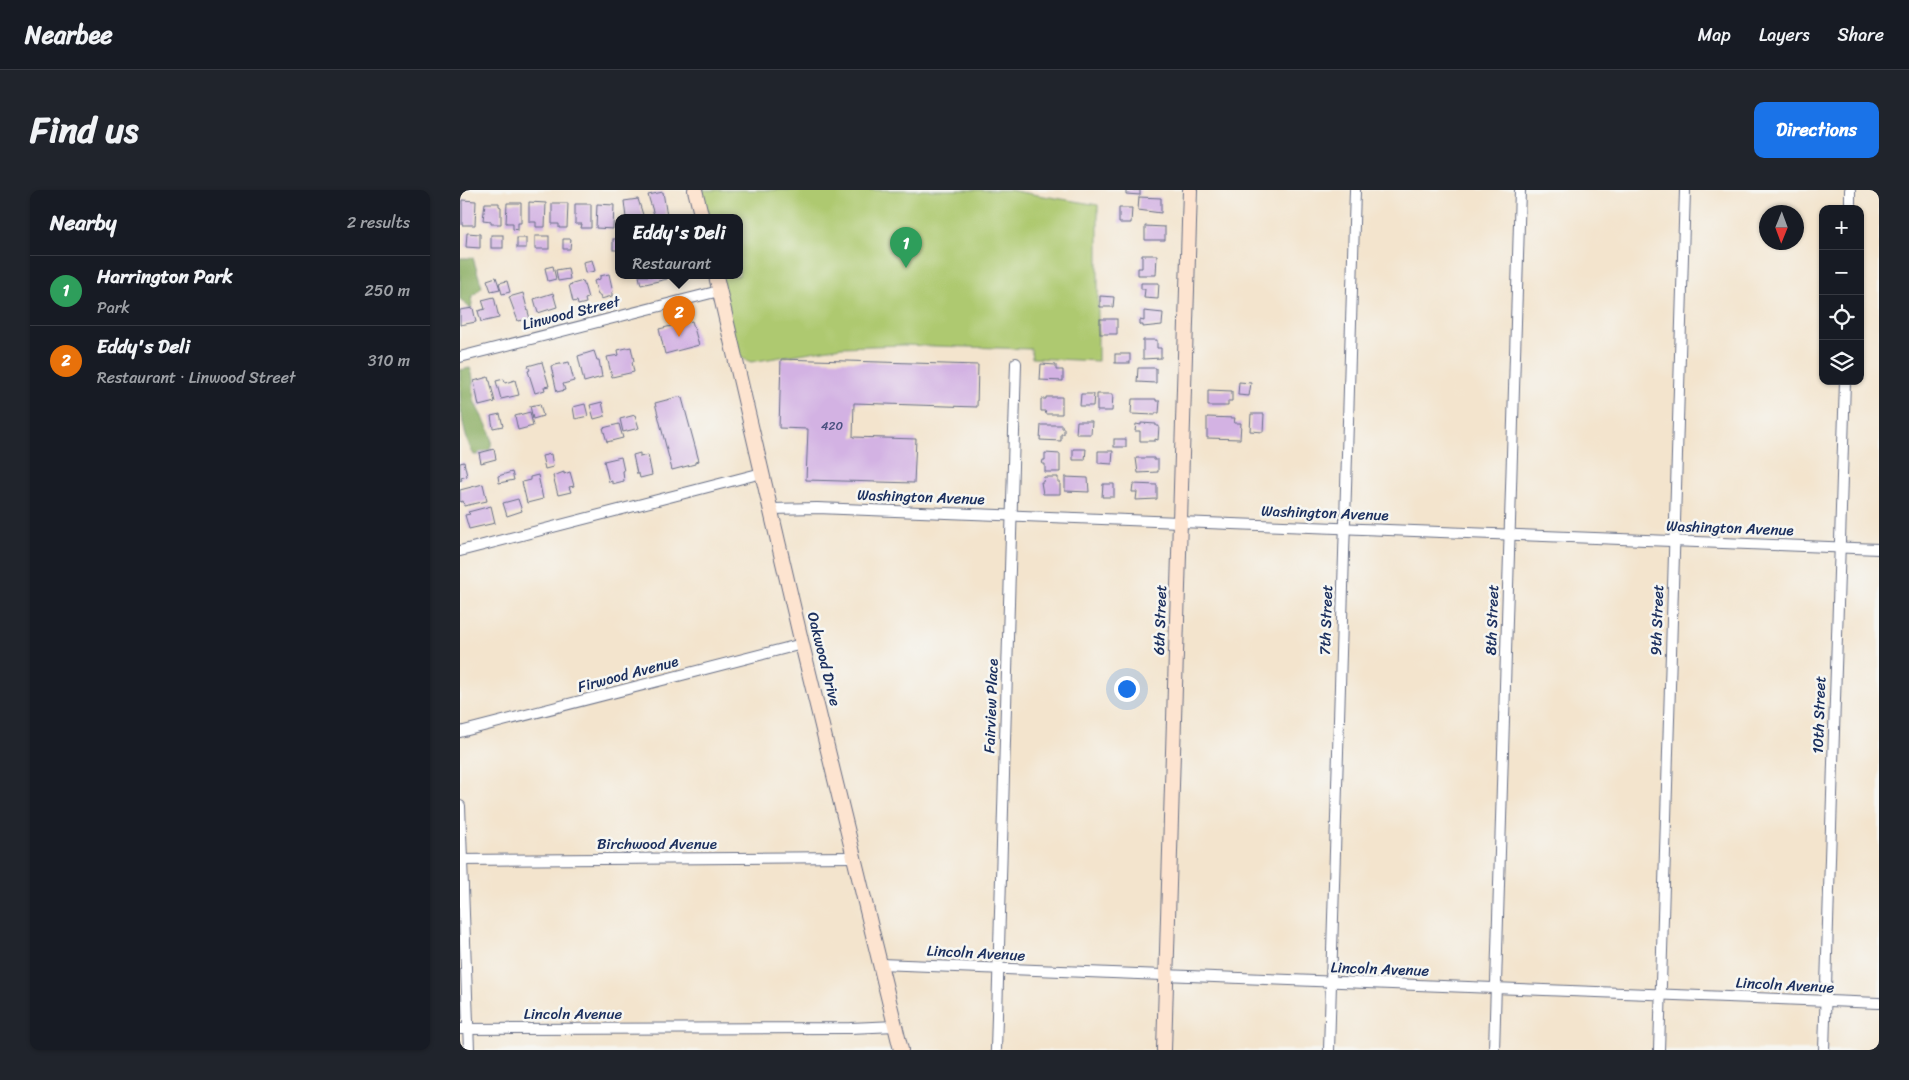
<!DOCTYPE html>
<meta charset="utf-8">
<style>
:root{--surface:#171b24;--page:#20242c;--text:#f1f3f6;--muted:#9ea1a6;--line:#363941;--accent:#1a73e8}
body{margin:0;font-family:Sriracha,sans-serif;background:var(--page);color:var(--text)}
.controls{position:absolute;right:15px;top:15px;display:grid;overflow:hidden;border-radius:10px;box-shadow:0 1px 4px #0004}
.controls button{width:45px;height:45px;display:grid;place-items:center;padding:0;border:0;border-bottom:1px solid var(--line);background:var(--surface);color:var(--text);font:25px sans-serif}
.compass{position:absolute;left:1299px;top:15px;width:45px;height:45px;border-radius:50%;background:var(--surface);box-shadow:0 1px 4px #0004;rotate:181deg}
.you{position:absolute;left:666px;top:498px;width:18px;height:18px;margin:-12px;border:4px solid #fff;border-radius:50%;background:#1a73e8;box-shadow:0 0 0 8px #1a73e833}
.badge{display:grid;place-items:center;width:32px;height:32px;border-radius:50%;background:var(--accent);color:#fff;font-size:16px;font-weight:700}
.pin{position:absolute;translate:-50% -41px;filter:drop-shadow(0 1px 2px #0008)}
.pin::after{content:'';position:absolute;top:26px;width:18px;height:15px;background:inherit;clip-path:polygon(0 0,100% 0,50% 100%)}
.popup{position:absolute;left:155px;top:24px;width:128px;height:65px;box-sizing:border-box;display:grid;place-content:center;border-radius:10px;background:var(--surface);filter:drop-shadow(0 1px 4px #0005);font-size:16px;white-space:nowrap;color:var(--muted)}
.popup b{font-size:19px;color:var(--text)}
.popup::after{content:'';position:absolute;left:50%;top:100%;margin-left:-10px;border:10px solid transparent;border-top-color:var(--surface)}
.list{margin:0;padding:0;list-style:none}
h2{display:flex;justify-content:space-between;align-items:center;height:65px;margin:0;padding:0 20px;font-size:21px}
h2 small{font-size:16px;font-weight:400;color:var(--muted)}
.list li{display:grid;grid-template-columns:32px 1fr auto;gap:15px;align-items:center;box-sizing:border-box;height:70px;padding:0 20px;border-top:1px solid var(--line)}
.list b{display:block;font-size:19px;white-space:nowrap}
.list p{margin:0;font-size:16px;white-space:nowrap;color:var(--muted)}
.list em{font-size:16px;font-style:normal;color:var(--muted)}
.icon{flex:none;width:28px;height:28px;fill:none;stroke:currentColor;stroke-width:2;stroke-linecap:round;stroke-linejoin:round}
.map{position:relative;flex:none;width:1419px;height:860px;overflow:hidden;border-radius:10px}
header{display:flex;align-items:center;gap:30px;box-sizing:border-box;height:70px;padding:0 25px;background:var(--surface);border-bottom:1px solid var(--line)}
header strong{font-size:24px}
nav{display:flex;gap:28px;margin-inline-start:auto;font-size:18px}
.intro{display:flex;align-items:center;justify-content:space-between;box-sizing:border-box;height:120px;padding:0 30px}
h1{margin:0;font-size:35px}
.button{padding:12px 22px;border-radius:10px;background:var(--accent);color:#fff;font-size:18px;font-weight:700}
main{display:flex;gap:30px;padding:0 30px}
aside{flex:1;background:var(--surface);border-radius:10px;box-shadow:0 1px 4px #0004}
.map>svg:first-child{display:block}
</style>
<header>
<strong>Nearbee</strong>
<nav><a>Map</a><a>Layers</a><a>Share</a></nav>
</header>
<div class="intro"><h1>Find us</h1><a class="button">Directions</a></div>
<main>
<aside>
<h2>Nearby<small>2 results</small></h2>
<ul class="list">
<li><span class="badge" style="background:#2e9e5b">1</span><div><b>Harrington Park</b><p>Park</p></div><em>250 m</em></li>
<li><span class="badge" style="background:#e8710a">2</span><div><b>Eddy's Deli</b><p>Restaurant · Linwood Street</p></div><em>310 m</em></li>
</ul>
</aside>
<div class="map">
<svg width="1419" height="860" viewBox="0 0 1419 860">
<rect width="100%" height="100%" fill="#f6f6f2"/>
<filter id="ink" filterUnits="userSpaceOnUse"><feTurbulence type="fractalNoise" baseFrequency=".02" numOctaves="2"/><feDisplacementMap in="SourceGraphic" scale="10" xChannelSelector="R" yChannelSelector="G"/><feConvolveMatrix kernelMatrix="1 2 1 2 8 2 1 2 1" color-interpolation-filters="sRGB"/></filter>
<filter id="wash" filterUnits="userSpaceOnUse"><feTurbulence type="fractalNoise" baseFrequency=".0096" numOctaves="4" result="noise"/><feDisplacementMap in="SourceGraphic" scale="20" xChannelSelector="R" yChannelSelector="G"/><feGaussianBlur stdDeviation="1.12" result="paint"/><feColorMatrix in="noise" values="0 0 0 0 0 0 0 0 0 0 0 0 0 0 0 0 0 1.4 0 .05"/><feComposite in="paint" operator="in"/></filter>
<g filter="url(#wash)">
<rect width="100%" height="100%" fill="#f3e4cd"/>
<path fill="#aec96f" stroke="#647c66" d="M 235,0 L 548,0 L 638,15 L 638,171 L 572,168 L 571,159 L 443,155 L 381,157 L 291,172 L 275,165 L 256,86 L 279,86 L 279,28 L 242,28 Z"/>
<g fill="#8aad62" stroke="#526e60">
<path d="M 0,68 L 13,68 L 22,97 L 13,106 L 11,119 L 0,109 Z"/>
<path d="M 10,178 C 15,188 12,199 14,209 C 18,227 41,245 27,264 L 14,265 C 0,241 0,208 0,180 Z"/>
</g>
<g id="blocks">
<g fill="#d3b2e3">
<path d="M 666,0 L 680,0 L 680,5 L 666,4 Z"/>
<path d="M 203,2 L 207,26 L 195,28 L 188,5 Z"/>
<path d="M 679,7 L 701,8 L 701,23 L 678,20 Z"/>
<path d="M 178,9 L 184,28 L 166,28 L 164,11 Z"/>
<path d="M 2,10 L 16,11 L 15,35 L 2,35 Z"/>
<path d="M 69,12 L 86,13 L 85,37 L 76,37 L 76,32 L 69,32 Z"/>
<path d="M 25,13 L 39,13 L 39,16 L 41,17 L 41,34 L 31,34 L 31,31 L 23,30 Z"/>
<path d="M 47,13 L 61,13 L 61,33 L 58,33 L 58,40 L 53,39 L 53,33 L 46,33 Z"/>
<path d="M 92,13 L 108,13 L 107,38 L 99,38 L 99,34 L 92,34 Z"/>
<path d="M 115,14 L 131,14 L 131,38 L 121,38 L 122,34 L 115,34 Z"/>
<path d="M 137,14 L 154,15 L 153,39 L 136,38 Z"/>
<path d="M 659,18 L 672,18 L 671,33 L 659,33 Z"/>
<path d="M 685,36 L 705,37 L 705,50 L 685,50 Z"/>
<path d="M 7,43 L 20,44 L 20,58 L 6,57 Z"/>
<rect x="31" y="45" width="12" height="13"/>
<rect x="75" y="46" width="14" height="13"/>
<rect x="57" y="48" width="9" height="10"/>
<path d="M 103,49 L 111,49 L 110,59 L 103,59 Z"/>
<rect x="153" y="49" width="6" height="11"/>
<path d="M 682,65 L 697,65 L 696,85 L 678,85 L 678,78 L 682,78 Z"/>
<path d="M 132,70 L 135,81 L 125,83 L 123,72 Z"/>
<path d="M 93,76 L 96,89 L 88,91 L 85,78 Z"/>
<path d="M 108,78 L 110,89 L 98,91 L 96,80 Z"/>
<path d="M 149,84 L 153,102 L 152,102 L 152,106 L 141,109 L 140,105 L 138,105 L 134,91 L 140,89 L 140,86 Z"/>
<path d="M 179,86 L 207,86 L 207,89 L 181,95 Z"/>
<path d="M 36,87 L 40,99 L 31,101 L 27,90 Z"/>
<path d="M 47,91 L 50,102 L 42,104 L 39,93 Z"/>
<path d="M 123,91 L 128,108 L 125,109 L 126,113 L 118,115 L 117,111 L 113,112 L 109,95 Z"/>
<path d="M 681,93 L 699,93 L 698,109 L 684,108 L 685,99 L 681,99 Z"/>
<path d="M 63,103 L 70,129 L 58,131 L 49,107 Z"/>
<path d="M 93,103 L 97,117 L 78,123 L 74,109 Z"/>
<path d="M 640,106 L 654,107 L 653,117 L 640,117 Z"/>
<path d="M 34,107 L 39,128 L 21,132 L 18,121 L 25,119 L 22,110 Z"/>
<path d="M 13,118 L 16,132 L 0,135 L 0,120 Z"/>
<path d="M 684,121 L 703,123 L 702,135 L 683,137 L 683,135 L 680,135 L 680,130 L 684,131 Z"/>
<rect x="640" y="129" width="17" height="15"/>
<path d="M 232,131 L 239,155 L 205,164 L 199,139 Z"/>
<path d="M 683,150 L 697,150 L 697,158 L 701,158 L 701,168 L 683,169 Z"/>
<path d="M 171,157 L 174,171 L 172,172 L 174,182 L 152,187 L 147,167 L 159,165 L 158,160 Z"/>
<path d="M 134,161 L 137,170 L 139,170 L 142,187 L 124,192 L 118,166 Z"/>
<rect x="655" y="164" width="15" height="9"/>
<path d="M 321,169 L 518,175 L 517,217 L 394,213 L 393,247 L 456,249 L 454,293 L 346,290 L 348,239 L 319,238 Z"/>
<path d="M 82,172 L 89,196 L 84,197 L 85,200 L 75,203 L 68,181 L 70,180 L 68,176 Z"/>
<path d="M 109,172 L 114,191 L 103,194 L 105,200 L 97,202 L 91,176 Z"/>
<path d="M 581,174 L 596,175 L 596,180 L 603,180 L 603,191 L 580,190 Z"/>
<path d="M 678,178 L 696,178 L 696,193 L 677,192 Z"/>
<path d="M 28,187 L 29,191 L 30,191 L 35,212 L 19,216 L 14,191 Z"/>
<path d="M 44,189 L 45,193 L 55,190 L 59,205 L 41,209 L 36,191 Z"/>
<path d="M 779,192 L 791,193 L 789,206 L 778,205 Z"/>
<path d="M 748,200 L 772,201 L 772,211 L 768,211 L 768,216 L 748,216 Z"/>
<path d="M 621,204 L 634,204 L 633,216 L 620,216 Z"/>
<path d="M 637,204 L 653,204 L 652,221 L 637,221 Z"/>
<path d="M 218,207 L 222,208 L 239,271 L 235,272 L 235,274 L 212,280 L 195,213 Z"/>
<path d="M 586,207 L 602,207 L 602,224 L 586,224 L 585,221 L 581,221 L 581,209 L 586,209 Z"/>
<path d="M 672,209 L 696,209 L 696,211 L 700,211 L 699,223 L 695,223 L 695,225 L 671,224 Z"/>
<path d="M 142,212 L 145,226 L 134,229 L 130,215 Z"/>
<path d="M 80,214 L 83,226 L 73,229 L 70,216 Z"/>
<path d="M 125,214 L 128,226 L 115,229 L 113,217 Z"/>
<path d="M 70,222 L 73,236 L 58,240 L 55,226 Z"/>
<path d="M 40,224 L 43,236 L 33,238 L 31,226 Z"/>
<path d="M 791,224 L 804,224 L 803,242 L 790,241 Z"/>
<path d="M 175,225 L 179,238 L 163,242 L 160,229 Z"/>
<path d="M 747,227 L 775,228 L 774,233 L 781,233 L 780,249 L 747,248 Z"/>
<path d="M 617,231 L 632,231 L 631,244 L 616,244 Z"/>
<path d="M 681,233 L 696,234 L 696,236 L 699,236 L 698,250 L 695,249 L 695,251 L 680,251 L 680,241 L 675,241 L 676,234 L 681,235 Z"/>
<path d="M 159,234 L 163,248 L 147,252 L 143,238 Z"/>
<path d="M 581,235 L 602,235 L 602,238 L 604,238 L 604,244 L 601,244 L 601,251 L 580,250 Z"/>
<rect x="654" y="249" width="12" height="8"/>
<path d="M 34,259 L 36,269 L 21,273 L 19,263 Z"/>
<path d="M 613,259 L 626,259 L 625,270 L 613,270 Z"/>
<path d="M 638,261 L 653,261 L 652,274 L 638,273 Z"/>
<path d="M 180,263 L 180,267 L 188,265 L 192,285 L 180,288 L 179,284 L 177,284 L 173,265 Z"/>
<path d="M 585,263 L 600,264 L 600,282 L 585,282 L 585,274 L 582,274 L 583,270 L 585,270 Z"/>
<path d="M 91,264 L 93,277 L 85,279 L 82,266 Z"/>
<path d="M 161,267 L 164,281 L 163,281 L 164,291 L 152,294 L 152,291 L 149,292 L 144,271 Z"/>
<path d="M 676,268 L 694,268 L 694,270 L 698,270 L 698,282 L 678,283 Z"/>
<path d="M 4,272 L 7,286 L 1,288 L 2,290 L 0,291 L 0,273 Z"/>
<path d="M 52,282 L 54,290 L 39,293 L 38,286 Z"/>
<path d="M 104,282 L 104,284 L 110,282 L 114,296 L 109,297 L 111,302 L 98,305 L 93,286 Z"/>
<path d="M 78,285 L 83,309 L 67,313 L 62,292 L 70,290 L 70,287 Z"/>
<path d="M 584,287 L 598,287 L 598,292 L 600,292 L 600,304 L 583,304 L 581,292 L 583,292 Z"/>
<path d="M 605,287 L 628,288 L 629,302 L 605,301 Z"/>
<path d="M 23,294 L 27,311 L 4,316 L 3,311 L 0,312 L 0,300 Z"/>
<path d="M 643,294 L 654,294 L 654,307 L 642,307 Z"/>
<path d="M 673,294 L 697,295 L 697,309 L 676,310 L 677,302 L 672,302 Z"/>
<path d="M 58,309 L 62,321 L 47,326 L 43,313 Z"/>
<path d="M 31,316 L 35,333 L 9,339 L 5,325 L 10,324 L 8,322 Z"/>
</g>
</g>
</g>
<g filter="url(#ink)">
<use href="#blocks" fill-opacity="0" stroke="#676e85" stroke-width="1"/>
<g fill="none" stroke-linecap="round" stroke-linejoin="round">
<g stroke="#676e85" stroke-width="12">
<g id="street">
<path d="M 1390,19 L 1390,0"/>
<path d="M 0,167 L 259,101"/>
<path d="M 311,319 L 357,318 L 1419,359"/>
<path d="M 0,361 L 302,283"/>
<path d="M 0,542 L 342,454"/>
<path d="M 0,616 L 9,860"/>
<path d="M 0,670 L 394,667"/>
<path d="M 420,774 L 1419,813"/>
<path d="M 0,839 L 390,838 L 436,836"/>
<path d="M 536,860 L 556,173"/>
<path d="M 869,860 L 895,0"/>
<path d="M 1034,860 L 1060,0"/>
<path d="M 1199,860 L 1225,0"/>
<path d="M 1364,860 L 1385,191"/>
</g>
</g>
<g stroke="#676e85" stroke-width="16">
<g id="secondary">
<path d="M 235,0 L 242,28"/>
<path d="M 256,86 L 342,454 L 441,860"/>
<path d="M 704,860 L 730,0"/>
</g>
</g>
<use href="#street" stroke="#fff" stroke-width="10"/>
<use href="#secondary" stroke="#fde4d0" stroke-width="14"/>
</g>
</g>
<g text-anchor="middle" stroke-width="5" stroke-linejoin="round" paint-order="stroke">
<g font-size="12" fill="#49507f">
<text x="372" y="240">420</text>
</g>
<g font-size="15" fill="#1b2f5e" stroke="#f6f6f2">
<text transform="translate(111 123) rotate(-14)" y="5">Linwood Street</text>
<text transform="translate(461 307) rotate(2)" y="5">Washington Avenue</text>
<text transform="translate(865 323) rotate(2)" y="5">Washington Avenue</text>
<text transform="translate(1270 338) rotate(2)" y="5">Washington Avenue</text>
<text transform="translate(700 430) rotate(-88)" y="5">6th Street</text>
<text transform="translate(866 430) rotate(-88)" y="5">7th Street</text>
<text transform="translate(1032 430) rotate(-88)" y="5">8th Street</text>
<text transform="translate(1197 430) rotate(-88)" y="5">9th Street</text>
<text transform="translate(364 469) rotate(76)" y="5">Oakwood Drive</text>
<text transform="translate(168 484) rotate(-15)" y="5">Firwood Avenue</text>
<text transform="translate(531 516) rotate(-88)" y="5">Fairview Place</text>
<text transform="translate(1359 525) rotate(-88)" y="5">10th Street</text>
<text x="197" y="659">Birchwood Avenue</text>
<text transform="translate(516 763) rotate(3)" y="5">Lincoln Avenue</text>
<text transform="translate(920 779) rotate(2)" y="5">Lincoln Avenue</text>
<text transform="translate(1325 795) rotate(3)" y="5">Lincoln Avenue</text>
<text x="113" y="829">Lincoln Avenue</text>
</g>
</g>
</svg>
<div class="controls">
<button>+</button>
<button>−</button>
<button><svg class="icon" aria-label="locate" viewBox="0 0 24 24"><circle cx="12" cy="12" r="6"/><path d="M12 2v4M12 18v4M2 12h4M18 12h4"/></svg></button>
<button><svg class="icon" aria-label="layers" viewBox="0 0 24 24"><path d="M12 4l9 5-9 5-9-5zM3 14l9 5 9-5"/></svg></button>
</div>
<svg class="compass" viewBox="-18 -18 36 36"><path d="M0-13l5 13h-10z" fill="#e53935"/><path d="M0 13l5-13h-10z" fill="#9ea1a6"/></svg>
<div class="you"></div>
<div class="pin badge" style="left:446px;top:78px;background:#2e9e5b">1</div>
<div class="pin badge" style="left:219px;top:147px;background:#e8710a">2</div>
<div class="popup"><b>Eddy's Deli</b>Restaurant</div>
</div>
</main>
